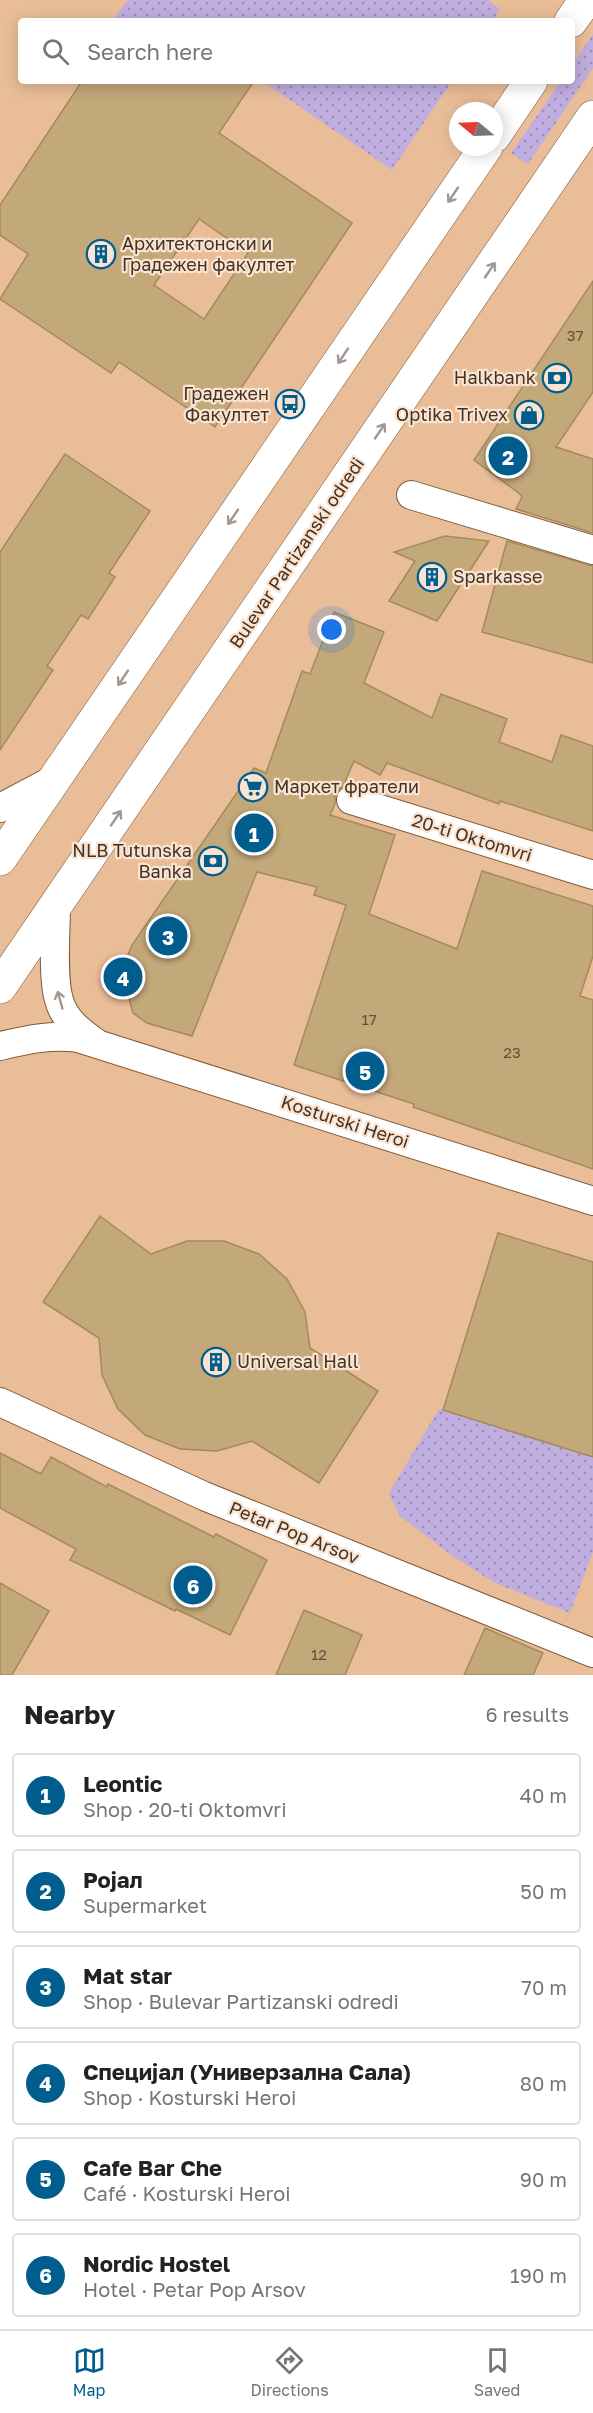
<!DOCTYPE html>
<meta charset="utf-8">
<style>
:root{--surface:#fff;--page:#f6f6f6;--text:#222;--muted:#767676;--line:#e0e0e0;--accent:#005d8e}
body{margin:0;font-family:"Golos Text",sans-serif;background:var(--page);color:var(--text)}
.compass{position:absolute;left:449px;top:102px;width:54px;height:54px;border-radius:50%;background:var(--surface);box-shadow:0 3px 15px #0003;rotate:289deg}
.you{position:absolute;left:332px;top:630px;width:21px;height:21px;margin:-15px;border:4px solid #fff;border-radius:50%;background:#1a73e8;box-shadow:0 0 0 9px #1a73e833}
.badge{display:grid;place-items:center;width:39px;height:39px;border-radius:50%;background:var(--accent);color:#fff;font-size:20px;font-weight:700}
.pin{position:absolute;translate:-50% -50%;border:3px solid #fff;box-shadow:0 2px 6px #0006}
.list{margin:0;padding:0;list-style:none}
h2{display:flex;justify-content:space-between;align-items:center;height:78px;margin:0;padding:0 24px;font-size:26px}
h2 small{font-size:20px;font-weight:400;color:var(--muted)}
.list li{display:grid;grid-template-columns:39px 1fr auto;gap:18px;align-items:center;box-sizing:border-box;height:84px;margin:0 12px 12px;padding:0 12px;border:2px solid var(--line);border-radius:6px}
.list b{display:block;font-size:22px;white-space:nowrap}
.list p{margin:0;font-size:20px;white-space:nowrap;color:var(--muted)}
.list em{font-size:20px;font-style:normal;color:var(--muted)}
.icon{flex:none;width:33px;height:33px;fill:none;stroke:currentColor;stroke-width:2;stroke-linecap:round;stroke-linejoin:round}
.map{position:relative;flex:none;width:593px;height:1675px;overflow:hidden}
.search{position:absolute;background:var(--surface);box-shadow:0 3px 15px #0003;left:18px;right:18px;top:18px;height:66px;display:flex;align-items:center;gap:15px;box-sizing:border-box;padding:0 21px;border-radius:6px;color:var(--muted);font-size:22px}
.sheet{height:654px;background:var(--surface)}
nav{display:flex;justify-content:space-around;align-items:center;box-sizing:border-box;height:84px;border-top:2px solid var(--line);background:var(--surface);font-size:16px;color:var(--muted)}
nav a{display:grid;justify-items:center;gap:3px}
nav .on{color:var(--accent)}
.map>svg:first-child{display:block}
</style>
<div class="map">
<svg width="593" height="1675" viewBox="0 0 593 1675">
<defs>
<pattern id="grass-dots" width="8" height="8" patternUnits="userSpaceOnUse" patternTransform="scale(1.5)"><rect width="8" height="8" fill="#c0aee0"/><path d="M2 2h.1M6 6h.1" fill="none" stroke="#9e8eb5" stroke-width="1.8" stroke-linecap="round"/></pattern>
</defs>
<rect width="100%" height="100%" fill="#e9bd98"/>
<g fill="url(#grass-dots)">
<path d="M 128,0 L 488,0 L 500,9 L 492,21 L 112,21 Z"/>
<path d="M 593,34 L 593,68 L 528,164 L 511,153 L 561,81 L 572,81 L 572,65 Z"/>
<path d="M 262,81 L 452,81 L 392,170 Z"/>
<path d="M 439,1409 L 593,1457 L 593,1552 L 570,1613 L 495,1583 L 454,1557 L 400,1516 L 389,1493 Z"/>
</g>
<g fill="#c3a879" stroke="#a48a5b" stroke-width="1.5" fill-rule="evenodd">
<path d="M 82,81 L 254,81 L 219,133 L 352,223 L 215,427 L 119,362 L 111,373 L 0,299 L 28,254 L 0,235 L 0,205 ZM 199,219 L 248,253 L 204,319 L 154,285 Z"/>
<path d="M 593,281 L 593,392 L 556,447 L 593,459 L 593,533 L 516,509 L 522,497 L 520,494 L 474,460 Z"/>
<path d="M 65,454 L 150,511 L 109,573 L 115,577 L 88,619 L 81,615 L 47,666 L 53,670 L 0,750 L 0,552 Z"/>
<path d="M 445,536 L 489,541 L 437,621 L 389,601 L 415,561 L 394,552 Z"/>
<path d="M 507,541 L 593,566 L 593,663 L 482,632 Z"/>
<path d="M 334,612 L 384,632 L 364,683 L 432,718 L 441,694 L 507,719 L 499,742 L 552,762 L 561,735 L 593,746 L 593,831 L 500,801 L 499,804 L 387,763 L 380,775 L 354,761 L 343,786 L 335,795 L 335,804 L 330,815 L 395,835 L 369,914 L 457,949 L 482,871 L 593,906 L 593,956 L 580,996 L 593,1000 L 593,1169 L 413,1107 L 414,1104 L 294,1065 L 346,905 L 314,895 L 317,887 L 257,872 L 192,1036 L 147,1023 L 133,1013 L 123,977 L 125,962 L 132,945 L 254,768 L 266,773 L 302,671 L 310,674 Z"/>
<path d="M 100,1216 L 151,1254 L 187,1241 L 224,1241 L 259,1254 L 287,1279 L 305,1312 L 310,1348 L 378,1391 L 319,1483 L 252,1441 L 217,1451 L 180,1449 L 145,1435 L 118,1409 L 102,1375 L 99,1338 L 43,1302 Z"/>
<path d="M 498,1233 L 593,1262 L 593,1457 L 443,1410 Z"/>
<path d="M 0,1453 L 41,1474 L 51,1457 L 107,1487 L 108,1484 L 214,1537 L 216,1534 L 267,1560 L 230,1635 L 176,1609 L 175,1611 L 70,1560 L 76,1549 L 0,1508 Z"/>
<path d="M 0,1583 L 49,1611 L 12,1675 L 0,1675 Z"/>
<path d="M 304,1610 L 362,1635 L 345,1675 L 276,1675 Z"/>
<path d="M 485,1628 L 543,1653 L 533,1675 L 464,1675 Z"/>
</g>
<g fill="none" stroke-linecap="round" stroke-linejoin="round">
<g stroke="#815a38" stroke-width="30">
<g id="street">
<path d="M 411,495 L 593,550"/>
<path d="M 351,800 L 593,875"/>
<path d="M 0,808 L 55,779"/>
<path d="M 56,905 C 56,930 52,977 59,1000 C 64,1019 79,1031 95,1042"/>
<path d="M 0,1046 C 26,1040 52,1034 78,1038 L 593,1201"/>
<path d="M 0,1402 L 204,1496 L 593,1653"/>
</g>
</g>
<g stroke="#815a38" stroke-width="34">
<g id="secondary">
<path d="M 571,21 L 586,0"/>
<path d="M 494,136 L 531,81"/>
<path d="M 0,859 L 486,147"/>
<path d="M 0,987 L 593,117"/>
</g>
</g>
<use href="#street" stroke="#fff" stroke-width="28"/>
<use href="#secondary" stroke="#fff" stroke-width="33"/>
</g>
<defs><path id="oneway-shaft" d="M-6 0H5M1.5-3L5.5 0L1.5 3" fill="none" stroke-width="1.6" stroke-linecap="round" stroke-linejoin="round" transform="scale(1.5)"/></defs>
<g stroke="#a29892">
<use href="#oneway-shaft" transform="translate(453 195) rotate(124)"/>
<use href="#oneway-shaft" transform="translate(490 270) rotate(-56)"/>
<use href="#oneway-shaft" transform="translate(343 356) rotate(124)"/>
<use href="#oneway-shaft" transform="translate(380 431) rotate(-56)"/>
<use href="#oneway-shaft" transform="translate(233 517) rotate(124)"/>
<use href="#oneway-shaft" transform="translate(123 678) rotate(124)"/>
<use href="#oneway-shaft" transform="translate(116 818) rotate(-56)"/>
<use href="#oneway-shaft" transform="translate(60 1000) rotate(-106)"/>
</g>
<defs>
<g id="building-ring" transform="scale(1.5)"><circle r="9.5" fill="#fae3d0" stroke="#005d8e" stroke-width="1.5"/><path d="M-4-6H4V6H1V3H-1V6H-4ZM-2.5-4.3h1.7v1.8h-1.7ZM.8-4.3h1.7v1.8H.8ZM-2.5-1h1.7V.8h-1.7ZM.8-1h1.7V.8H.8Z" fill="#005d8e"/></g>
<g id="bank-ring" transform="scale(1.5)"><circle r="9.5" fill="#fae3d0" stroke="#005d8e" stroke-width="1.5"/><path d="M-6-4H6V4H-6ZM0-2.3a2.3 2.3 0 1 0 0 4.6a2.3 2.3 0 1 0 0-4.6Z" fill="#005d8e"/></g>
<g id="bus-ring" transform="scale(1.5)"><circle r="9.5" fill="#fae3d0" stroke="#005d8e" stroke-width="1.5"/><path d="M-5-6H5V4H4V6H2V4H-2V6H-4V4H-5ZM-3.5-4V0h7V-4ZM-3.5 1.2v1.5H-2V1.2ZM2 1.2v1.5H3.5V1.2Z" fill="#005d8e"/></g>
<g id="shop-ring" transform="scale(1.5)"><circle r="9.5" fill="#fae3d0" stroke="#005d8e" stroke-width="1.5"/><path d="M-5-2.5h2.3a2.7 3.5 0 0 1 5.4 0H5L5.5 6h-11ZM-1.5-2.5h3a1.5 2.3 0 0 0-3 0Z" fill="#005d8e"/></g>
<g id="supermarket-ring" transform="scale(1.5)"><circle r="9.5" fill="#fae3d0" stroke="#005d8e" stroke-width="1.5"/><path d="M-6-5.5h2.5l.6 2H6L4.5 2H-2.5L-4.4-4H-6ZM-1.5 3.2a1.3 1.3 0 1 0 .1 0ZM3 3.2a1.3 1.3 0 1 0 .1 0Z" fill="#005d8e"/></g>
</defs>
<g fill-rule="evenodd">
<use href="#building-ring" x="101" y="254"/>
<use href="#bank-ring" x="557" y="378"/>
<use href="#bus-ring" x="290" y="404"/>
<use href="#shop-ring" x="529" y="415"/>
<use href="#building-ring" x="432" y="577"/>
<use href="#supermarket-ring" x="253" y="787"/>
<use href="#bank-ring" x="213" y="861"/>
<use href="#building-ring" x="216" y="1362"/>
</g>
<g text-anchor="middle" stroke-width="4.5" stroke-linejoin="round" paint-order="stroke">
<g font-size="15" fill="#645039">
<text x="575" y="341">37</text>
<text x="369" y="1025">17</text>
<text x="512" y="1058">23</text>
<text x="319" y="1660">12</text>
</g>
<g font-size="18" fill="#443224" stroke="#fae3d0" text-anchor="start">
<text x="122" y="250">Архитектонски и<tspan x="122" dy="21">Градежен факултет</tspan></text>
<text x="536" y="384" text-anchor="end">Halkbank</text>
<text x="269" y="400" text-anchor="end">Градежен<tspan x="269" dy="21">Факултет</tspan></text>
<text x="508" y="421" text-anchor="end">Optika Trivex</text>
<text x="453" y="583">Sparkasse</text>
<text x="274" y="793">Маркет фратели</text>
<text x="192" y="857" text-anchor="end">NLB Tutunska<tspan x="192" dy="21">Banka</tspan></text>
<text x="237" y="1368">Universal Hall</text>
</g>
<g font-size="18" fill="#443224" stroke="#fae3d0">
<text transform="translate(297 553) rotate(-56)" y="6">Bulevar Partizanski odredi</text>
<text transform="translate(472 838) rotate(17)" y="6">20-ti Oktomvri</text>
<text transform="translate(345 1122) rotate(18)" y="6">Kosturski Heroi</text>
<text transform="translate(294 1533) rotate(22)" y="6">Petar Pop Arsov</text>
</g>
</g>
</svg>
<svg class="compass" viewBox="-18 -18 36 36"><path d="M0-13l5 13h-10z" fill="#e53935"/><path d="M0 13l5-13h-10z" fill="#767676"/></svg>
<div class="you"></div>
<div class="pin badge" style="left:254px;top:833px">1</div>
<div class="pin badge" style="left:508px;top:456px">2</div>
<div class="pin badge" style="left:168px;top:936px">3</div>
<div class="pin badge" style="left:123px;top:977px">4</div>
<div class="pin badge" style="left:365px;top:1071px">5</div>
<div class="pin badge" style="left:193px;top:1585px">6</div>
<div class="search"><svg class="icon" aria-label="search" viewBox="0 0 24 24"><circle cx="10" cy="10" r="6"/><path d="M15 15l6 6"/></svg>Search here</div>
</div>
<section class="sheet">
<h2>Nearby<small>6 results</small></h2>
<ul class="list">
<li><span class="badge">1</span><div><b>Leontic</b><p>Shop · 20-ti Oktomvri</p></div><em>40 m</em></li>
<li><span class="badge">2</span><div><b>Ројал</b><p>Supermarket</p></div><em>50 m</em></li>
<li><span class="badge">3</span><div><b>Mat star</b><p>Shop · Bulevar Partizanski odredi</p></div><em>70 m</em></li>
<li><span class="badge">4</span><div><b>Специјал (Универзална Сала)</b><p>Shop · Kosturski Heroi</p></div><em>80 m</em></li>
<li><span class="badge">5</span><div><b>Cafe Bar Che</b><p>Café · Kosturski Heroi</p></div><em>90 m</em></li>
<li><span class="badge">6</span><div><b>Nordic Hostel</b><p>Hotel · Petar Pop Arsov</p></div><em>190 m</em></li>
</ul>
</section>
<nav>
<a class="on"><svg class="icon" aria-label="map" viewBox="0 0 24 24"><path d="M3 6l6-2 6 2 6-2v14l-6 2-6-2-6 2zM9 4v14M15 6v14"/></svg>Map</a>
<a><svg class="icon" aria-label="directions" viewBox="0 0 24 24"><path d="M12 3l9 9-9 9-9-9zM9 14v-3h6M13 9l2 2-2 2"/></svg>Directions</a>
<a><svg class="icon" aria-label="saved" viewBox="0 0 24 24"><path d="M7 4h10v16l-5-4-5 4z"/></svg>Saved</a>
</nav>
